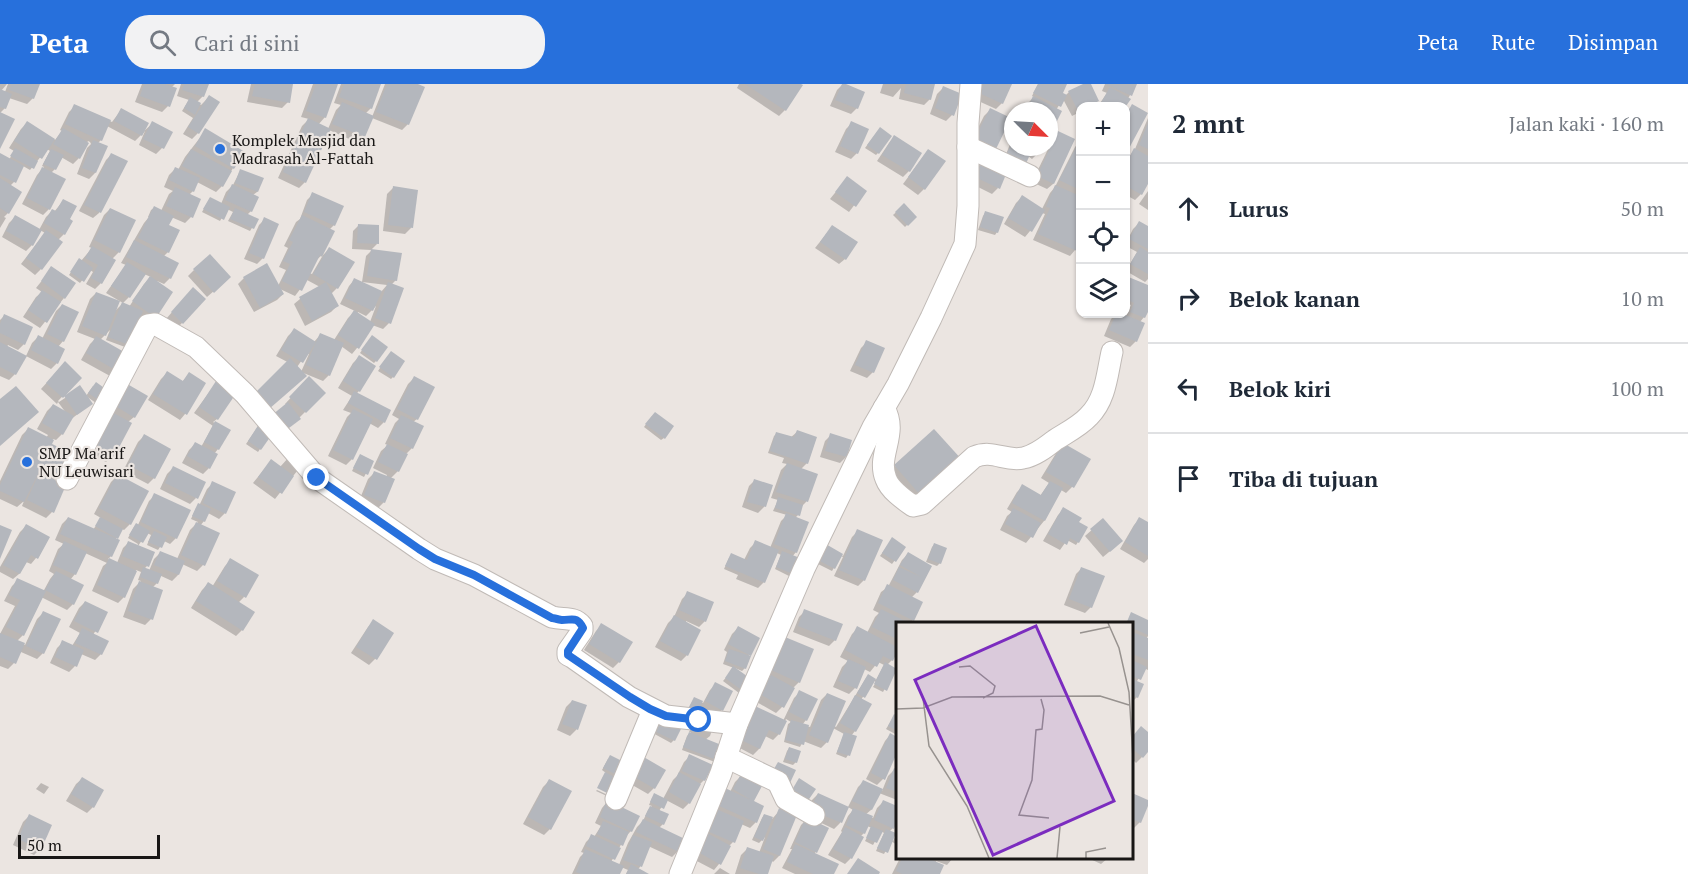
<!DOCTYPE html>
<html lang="id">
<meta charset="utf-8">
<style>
:root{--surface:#fff;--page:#f2f2f3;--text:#1f2937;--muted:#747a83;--line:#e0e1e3;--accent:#2770dc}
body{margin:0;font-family:"PT Serif",serif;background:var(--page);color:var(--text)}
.controls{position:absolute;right:18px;top:18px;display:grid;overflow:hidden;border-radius:12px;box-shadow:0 2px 4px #0004}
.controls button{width:54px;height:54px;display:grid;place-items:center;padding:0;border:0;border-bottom:2px solid var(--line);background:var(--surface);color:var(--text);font:30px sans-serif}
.compass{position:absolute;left:1004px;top:18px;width:54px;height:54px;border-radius:50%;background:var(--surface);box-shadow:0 2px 4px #0004;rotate:114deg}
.scale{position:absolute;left:18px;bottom:15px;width:142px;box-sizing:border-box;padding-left:6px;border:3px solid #181615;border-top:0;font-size:16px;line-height:21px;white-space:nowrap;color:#181615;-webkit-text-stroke:4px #ebe5e1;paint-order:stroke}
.stop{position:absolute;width:18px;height:18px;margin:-14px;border:4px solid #2770dc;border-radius:50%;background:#fff}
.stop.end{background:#2770dc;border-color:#fff;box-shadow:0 2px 6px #0008}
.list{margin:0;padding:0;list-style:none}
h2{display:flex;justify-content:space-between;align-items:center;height:78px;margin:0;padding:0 24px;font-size:26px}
h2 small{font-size:20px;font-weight:400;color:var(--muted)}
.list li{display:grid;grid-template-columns:39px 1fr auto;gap:18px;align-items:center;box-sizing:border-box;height:90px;padding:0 24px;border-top:2px solid var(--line)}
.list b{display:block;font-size:22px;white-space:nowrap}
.list em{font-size:20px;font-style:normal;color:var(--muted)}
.icon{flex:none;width:33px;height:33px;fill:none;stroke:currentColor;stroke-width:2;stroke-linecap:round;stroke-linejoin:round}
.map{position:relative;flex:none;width:1148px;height:790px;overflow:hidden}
header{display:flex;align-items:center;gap:36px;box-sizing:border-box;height:84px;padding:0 30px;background:var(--accent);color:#fff}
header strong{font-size:28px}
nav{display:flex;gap:33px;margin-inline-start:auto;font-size:21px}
.search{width:420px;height:54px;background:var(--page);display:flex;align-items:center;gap:15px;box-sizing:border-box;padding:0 21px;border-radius:24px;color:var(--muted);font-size:22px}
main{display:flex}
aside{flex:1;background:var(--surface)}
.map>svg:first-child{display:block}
</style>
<header>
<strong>Peta</strong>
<div class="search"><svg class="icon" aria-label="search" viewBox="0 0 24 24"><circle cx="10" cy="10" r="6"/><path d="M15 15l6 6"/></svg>Cari di sini</div>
<nav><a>Peta</a><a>Rute</a><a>Disimpan</a></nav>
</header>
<main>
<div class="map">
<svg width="1148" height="790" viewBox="0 0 1148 790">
<rect width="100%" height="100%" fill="#ebe5e1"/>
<g fill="#0003" fill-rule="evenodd">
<path d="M 0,0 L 7,0 L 1,7 L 5,8 L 8,0 L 38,0 L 33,14 L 27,20 L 9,14 L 5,24 L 0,29 Z"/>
<path d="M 142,0 L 175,0 L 171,4 L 168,22 L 162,28 L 135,18 Z"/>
<path d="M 181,0 L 207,0 L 203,12 L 197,18 L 201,21 L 209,13 L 218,19 L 198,49 L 192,55 L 183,50 L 193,34 L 182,27 L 189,16 L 177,12 Z"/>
<path d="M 251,0 L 292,0 L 288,18 L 282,24 L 247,18 Z"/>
<path d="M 313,0 L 337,0 L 325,33 L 318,41 L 328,45 L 336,26 L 341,21 L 334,19 L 341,0 L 379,0 L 371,24 L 365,30 L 372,33 L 385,0 L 414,0 L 408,40 L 402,46 L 372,34 L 364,53 L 358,59 L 329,46 L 305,98 L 299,104 L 278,94 L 302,42 L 309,35 L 301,33 Z"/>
<path d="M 739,0 L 798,0 L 785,26 L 779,32 L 737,4 Z"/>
<path d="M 843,0 L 857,24 L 851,30 L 830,22 L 837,6 Z"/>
<path d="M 883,0 L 933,0 L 930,15 L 924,21 L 899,15 L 901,4 L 893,13 L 880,9 Z"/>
<path d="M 980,0 L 1007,0 L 1002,19 L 996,25 L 974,15 Z"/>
<path d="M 1038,0 L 1066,0 L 1061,10 L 1065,12 L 1069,8 L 1086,0 L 1090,0 L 1097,17 L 1091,22 L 1080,22 L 1080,28 L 1072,32 L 1063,15 L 1056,26 L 1060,28 L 1049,50 L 1049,27 L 1024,27 L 1027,20 L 1034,13 L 1032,12 Z"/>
<path d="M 1105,0 L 1136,0 L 1124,22 L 1098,22 L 1107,9 L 1102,7 Z"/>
<path d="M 943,4 L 952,31 L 946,37 L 930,30 L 937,10 Z"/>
<path d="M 75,22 L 112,38 L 121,26 L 143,48 L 153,39 L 171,48 L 162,64 L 156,70 L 139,61 L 145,47 L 135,57 L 107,42 L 101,56 L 97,60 L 95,89 L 89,95 L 77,90 L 87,64 L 91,60 L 90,58 L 88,57 L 79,74 L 73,80 L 61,73 L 55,85 L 51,89 L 49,125 L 43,131 L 22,120 L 37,91 L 44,83 L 42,82 L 50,67 L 47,65 L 30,86 L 23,82 L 14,98 L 10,102 L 8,129 L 4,133 L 6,134 L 0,144 L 0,71 L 9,76 L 14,67 L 9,64 L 21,45 L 27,39 L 55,56 L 62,47 L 60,46 L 69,28 Z"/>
<path d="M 1132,22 L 1146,30 L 1126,67 L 1126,29 Z"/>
<path d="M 990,26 L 995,64 L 970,60 L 984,32 Z"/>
<path d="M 1148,34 L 1148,97 L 1141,110 L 1135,116 L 1126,111 L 1126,77 L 1135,65 Z"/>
<path d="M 852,39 L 857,69 L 851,75 L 835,68 L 846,45 Z"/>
<path d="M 206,46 L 233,84 L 222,102 L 216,108 L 197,98 L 193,107 L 189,111 L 199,116 L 191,133 L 185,139 L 171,133 L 167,142 L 168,168 L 163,173 L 170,194 L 164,200 L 157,197 L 156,198 L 149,239 L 139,232 L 125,263 L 106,256 L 110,246 L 100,256 L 124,270 L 110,292 L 81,276 L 90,260 L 95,255 L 77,248 L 90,215 L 96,209 L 114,228 L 123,219 L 106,209 L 126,181 L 121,179 L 144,139 L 149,133 L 148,133 L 151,126 L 154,124 L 161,127 L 169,110 L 173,107 L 164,103 L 169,91 L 175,85 L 178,86 L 185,73 ZM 144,190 L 151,193 L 144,200 L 129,223 L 122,220 L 129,213 Z"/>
<path d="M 877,48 L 878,69 L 876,71 L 865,64 Z"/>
<path d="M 1058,49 L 1073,56 L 1053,100 L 1047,105 L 1032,98 L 1053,55 Z"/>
<path d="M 894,53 L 920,69 L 909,87 L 903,93 L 877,77 L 889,59 Z"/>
<path d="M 1013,53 L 1013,63 L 1041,63 L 1038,69 L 1032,75 L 1028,72 L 1004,75 Z"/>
<path d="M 1080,57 L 1080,155 L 1075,166 L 1070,172 L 1033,156 L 1045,130 L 1042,129 L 1030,147 L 1025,153 L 1004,140 L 1016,119 L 1022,113 L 1042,125 L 1050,109 L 1055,103 L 1075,63 Z"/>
<path d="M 112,70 L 126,78 L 99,129 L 93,134 L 79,127 L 106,76 Z"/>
<path d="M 923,73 L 924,105 L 918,111 L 903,100 Z"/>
<path d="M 982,79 L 998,104 L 992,110 L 970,99 L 976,84 Z"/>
<path d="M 240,87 L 262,95 L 257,108 L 253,111 L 251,127 L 247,131 L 257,136 L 250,147 L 228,137 L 233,128 L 227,125 L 220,137 L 202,128 L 210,114 L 221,120 L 226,108 L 233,101 Z"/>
<path d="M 847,94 L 865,107 L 849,128 L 830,115 Z"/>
<path d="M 393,104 L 411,144 L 405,150 L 383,147 L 387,110 Z"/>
<path d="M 1148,107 L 1148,126 L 1139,120 Z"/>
<path d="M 313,110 L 334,141 L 329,146 L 321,172 L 315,177 L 309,189 L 312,190 L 323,171 L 330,164 L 337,204 L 331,210 L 337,222 L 331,228 L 305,242 L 294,220 L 300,215 L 320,203 L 307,196 L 295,212 L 280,205 L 283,210 L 277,216 L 254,228 L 238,200 L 244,194 L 278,202 L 286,186 L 279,183 L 288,164 L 284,162 L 296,138 L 300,135 L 307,116 Z"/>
<path d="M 63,117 L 64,150 L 58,156 L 41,185 L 35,191 L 21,180 L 45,149 L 40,146 L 32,161 L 26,167 L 2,153 L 9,139 L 15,133 L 39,146 L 46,133 L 52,127 L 54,128 Z"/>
<path d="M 904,121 L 915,133 L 905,143 L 893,131 Z"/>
<path d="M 110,125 L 119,168 L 112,175 L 101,199 L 95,205 L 86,200 L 93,188 L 90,186 L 80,199 L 69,191 L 77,179 L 81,177 L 92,164 L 89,163 L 104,131 Z"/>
<path d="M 985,129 L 997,148 L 995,151 L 978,146 L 983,132 Z"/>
<path d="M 265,135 L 263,174 L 257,180 L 244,175 L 259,141 Z"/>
<path d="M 1139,139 L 1148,144 L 1148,195 L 1145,198 L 1126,187 L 1137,168 L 1126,162 L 1126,159 L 1133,145 Z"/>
<path d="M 359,141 L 377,160 L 371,166 L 352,165 L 353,147 Z"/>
<path d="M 827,149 L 845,175 L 839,180 L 815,164 Z"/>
<path d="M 372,166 L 396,196 L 391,201 L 389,239 L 383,245 L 372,241 L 357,264 L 352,270 L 341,262 L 329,291 L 323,297 L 301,288 L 309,270 L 307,269 L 297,283 L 276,272 L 288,252 L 294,246 L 314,258 L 321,250 L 334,256 L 348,234 L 355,227 L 340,220 L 349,202 L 354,196 L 381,208 L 387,201 L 362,198 L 366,172 ZM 376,222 L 370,238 L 357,230 L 358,228 L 366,232 Z"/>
<path d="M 52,184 L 64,214 L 40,244 L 23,233 L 36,213 L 42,208 L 36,204 Z"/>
<path d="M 194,186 L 223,199 L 207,213 L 188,192 Z"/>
<path d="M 1126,194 L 1144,233 L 1140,238 L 1136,257 L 1130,263 L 1104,252 L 1111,235 L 1116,230 L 1126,232 L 1131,221 L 1126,219 Z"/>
<path d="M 187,211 L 182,239 L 176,245 L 166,235 Z"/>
<path d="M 62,221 L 63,257 L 58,263 L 57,279 L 51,285 L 26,272 L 32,259 L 38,253 L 42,255 L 56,227 Z"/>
<path d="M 5,231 L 24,260 L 18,266 L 8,261 L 7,263 L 25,273 L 15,290 L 9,296 L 0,292 L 0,236 Z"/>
<path d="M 370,255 L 376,277 L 374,279 L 360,269 Z"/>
<path d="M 867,258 L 873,288 L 867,294 L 850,287 L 861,264 Z"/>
<path d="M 388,272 L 393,293 L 391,295 L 378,287 Z"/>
<path d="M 359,273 L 359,307 L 356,310 L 384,338 L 378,344 L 369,339 L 352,375 L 346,381 L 328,372 L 347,333 L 351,329 L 343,326 L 352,312 L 338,304 L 353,279 Z"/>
<path d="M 59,285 L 80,294 L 58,317 L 59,318 L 80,304 L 91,320 L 70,336 L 62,350 L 56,356 L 53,355 L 50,361 L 60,390 L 53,397 L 52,428 L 46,434 L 22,422 L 24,417 L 17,423 L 0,415 L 0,397 L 22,351 L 28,345 L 46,354 L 48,351 L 37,345 L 47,327 L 53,321 L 66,329 L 58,318 L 57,320 L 41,305 Z"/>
<path d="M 167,289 L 182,298 L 189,290 L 185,330 L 180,336 L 148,316 L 161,295 Z"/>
<path d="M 309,294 L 324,309 L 299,334 L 285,320 Z"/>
<path d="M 414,294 L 417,335 L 413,338 L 412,364 L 406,370 L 398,387 L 390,395 L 384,418 L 378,424 L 359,417 L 368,395 L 374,389 L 386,394 L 387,391 L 373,384 L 381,367 L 388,361 L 385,360 L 395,339 L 399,335 L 392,331 L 408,300 Z"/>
<path d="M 216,299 L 217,335 L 213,338 L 229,346 L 218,365 L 214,370 L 209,384 L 203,390 L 182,379 L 189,366 L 195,360 L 201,363 L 213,342 L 194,329 Z"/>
<path d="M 93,302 L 105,307 L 96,319 L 86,312 Z"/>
<path d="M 129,303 L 134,333 L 128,338 L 130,339 L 112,373 L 106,378 L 84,367 L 123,309 Z"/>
<path d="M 652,332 L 664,354 L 661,356 L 644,343 Z"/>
<path d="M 257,344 L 260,365 L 258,368 L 246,360 Z"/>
<path d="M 934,347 L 961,377 L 912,421 L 886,391 Z"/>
<path d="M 797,348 L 807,379 L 801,385 L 816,390 L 806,418 L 801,423 L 798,431 L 795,434 L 796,468 L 792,473 L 792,489 L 789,492 L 775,485 L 781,471 L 777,469 L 764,498 L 758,504 L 736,495 L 738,491 L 724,485 L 729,474 L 744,476 L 750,464 L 756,458 L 770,464 L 781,437 L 787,431 L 773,427 L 778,416 L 771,414 L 781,386 L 787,380 L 782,379 L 784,374 L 768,369 L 774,352 L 777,349 L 790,354 Z"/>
<path d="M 831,351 L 846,373 L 840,379 L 820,373 L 825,357 Z"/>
<path d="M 144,352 L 169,365 L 154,394 L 148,400 L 123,387 L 138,358 Z"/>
<path d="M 1063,360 L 1089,375 L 1072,403 L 1066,409 L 1061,406 L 1044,437 L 1026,459 L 1000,446 L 1007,432 L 1012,428 L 1007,425 L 1017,408 L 1023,402 L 1040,412 L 1049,399 L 1041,394 L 1058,366 Z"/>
<path d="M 289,373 L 301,382 L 275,415 L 253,399 L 271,377 L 280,383 Z"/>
<path d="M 358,375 L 372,378 L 364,393 L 352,387 Z"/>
<path d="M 173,384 L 196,414 L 190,420 L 160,405 L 167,390 Z"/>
<path d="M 117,392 L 130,440 L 124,446 L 122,445 L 115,456 L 111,472 L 108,475 L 117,479 L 123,464 L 129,458 L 137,462 L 138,460 L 128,454 L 134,443 L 138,441 L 149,417 L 155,411 L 176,454 L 170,460 L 164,457 L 158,466 L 147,461 L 151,451 L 147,449 L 138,462 L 147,482 L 144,485 L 149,487 L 154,475 L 160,469 L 177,475 L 190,446 L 198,438 L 191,435 L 196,424 L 199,422 L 207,405 L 213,399 L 225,429 L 219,435 L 208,429 L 204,437 L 200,442 L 218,450 L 203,481 L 197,487 L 182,480 L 178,491 L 172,497 L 159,491 L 157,499 L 152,504 L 151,535 L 145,541 L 123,533 L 133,505 L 141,497 L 138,496 L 141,488 L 136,486 L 124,513 L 118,519 L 92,507 L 103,482 L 107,479 L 85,469 L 75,490 L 70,496 L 73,520 L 67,526 L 41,513 L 23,551 L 17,557 L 25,561 L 37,535 L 43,529 L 59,536 L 43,569 L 37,575 L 21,568 L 14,579 L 8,585 L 0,582 L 0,550 L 15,522 L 4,517 L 12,502 L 18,496 L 43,508 L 50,495 L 54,490 L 49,487 L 58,465 L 64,460 L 55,456 L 62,440 L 68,434 L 93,446 L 101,434 L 94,430 L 111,398 Z"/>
<path d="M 755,396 L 771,402 L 764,423 L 758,429 L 742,423 L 749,402 Z"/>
<path d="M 1064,425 L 1077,439 L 1078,458 L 1076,461 L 1067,456 L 1060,466 L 1043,457 L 1058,431 Z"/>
<path d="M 1140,435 L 1148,440 L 1148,475 L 1144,479 L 1120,465 L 1134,441 Z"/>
<path d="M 1103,436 L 1115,463 L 1103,473 L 1085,452 Z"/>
<path d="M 26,442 L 48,454 L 36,474 L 31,480 L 26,478 L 19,490 L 13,495 L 0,488 L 0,483 L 20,448 Z"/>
<path d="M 858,447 L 864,496 L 858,502 L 834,492 L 843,473 L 841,472 L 832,487 L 814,478 L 824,461 L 843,472 L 852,453 Z"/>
<path d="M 890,458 L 904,464 L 892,480 L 880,472 Z"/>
<path d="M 934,461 L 940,479 L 937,482 L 926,478 L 932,463 Z"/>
<path d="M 908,470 L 930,483 L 917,508 L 911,514 L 913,536 L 909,540 L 897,540 L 897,564 L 892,576 L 887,581 L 895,585 L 897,581 L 897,590 L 894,588 L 883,608 L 873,603 L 876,598 L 873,596 L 861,616 L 855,647 L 851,652 L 848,671 L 846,674 L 836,670 L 844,650 L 833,644 L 827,658 L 821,664 L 803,657 L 800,663 L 784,658 L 788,640 L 791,638 L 786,635 L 779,650 L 773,656 L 765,652 L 759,665 L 753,671 L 734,661 L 749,629 L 783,637 L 794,614 L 800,608 L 806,636 L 802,641 L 810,643 L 821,616 L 827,610 L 834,642 L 836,643 L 866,594 L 868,592 L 876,596 L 884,581 L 878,578 L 870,588 L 864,585 L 855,604 L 849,610 L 833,603 L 842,583 L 848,577 L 840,573 L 852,550 L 858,544 L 867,549 L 875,533 L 879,529 L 873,526 L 881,508 L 888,503 L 902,476 Z"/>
<path d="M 231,476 L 244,513 L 238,519 L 242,546 L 236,552 L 191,524 L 202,506 L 208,500 L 212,503 L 225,482 Z"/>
<path d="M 1082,484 L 1091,523 L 1085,529 L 1064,521 L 1076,490 Z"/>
<path d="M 688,509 L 705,537 L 699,543 L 686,537 L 687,571 L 681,577 L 655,563 L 668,539 L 674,533 L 682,515 Z"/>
<path d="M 85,518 L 106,529 L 93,551 L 107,558 L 101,570 L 95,576 L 81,570 L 75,582 L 69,588 L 50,579 L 57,564 L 63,558 L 72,562 L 80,549 L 69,543 L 79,524 Z"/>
<path d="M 805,527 L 835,556 L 829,562 L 793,548 L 799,533 Z"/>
<path d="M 1132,530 L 1148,537 L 1148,552 L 1146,555 L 1148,556 L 1148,586 L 1144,584 L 1136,599 L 1137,613 L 1132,618 L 1132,540 L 1126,540 Z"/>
<path d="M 374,537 L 392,549 L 375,575 L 369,581 L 351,569 L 368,543 Z"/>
<path d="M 602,541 L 631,558 L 619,578 L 613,584 L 584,566 L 596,547 Z"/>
<path d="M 738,544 L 749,571 L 745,584 L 742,587 L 735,584 L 749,595 L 739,609 L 723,597 L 734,584 L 723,580 L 727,568 L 724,566 L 732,550 Z"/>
<path d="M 780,561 L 799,598 L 793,604 L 782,623 L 776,629 L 755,617 L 766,598 L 770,594 L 766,592 Z"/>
<path d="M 716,600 L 722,626 L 718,630 L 703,627 L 704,626 L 699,623 L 686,628 L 694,615 L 703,619 L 710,606 Z"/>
<path d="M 572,617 L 585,622 L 576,646 L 570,652 L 557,646 L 566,623 Z"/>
<path d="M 894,632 L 897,634 L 897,651 L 886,645 Z"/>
<path d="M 657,637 L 674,656 L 671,659 L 651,648 Z"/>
<path d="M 692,642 L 712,646 L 710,652 L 705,656 L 723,662 L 715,678 L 682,666 L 687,652 L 691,648 L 689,648 Z"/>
<path d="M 1141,644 L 1142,673 L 1136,679 L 1132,675 L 1132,654 Z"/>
<path d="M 890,651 L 897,654 L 897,665 L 883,695 L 877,701 L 866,695 L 885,657 Z"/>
<path d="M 789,664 L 796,678 L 793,681 L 783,678 L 787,667 Z"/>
<path d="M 690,672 L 704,696 L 698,702 L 689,719 L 683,725 L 666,716 L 659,727 L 663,740 L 659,744 L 678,767 L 672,773 L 648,762 L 640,783 L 637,786 L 644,790 L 626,790 L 628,786 L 621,783 L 619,790 L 572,790 L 580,773 L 584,769 L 581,768 L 586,758 L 592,752 L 594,753 L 601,742 L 595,739 L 602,724 L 607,718 L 631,747 L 626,752 L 611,778 L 619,781 L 628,759 L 637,743 L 643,737 L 648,726 L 652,722 L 649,721 L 652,714 L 654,711 L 663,715 L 673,696 L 677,692 L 684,678 Z"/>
<path d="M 608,675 L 624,680 L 614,695 L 598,703 L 603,693 L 606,689 L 602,686 Z"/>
<path d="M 637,680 L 664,686 L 654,704 L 648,710 L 627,698 Z"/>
<path d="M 894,686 L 897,687 L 897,716 L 879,709 L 871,726 L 865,731 L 873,734 L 877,724 L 883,718 L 897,724 L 897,734 L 893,744 L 889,748 L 891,756 L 893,757 L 897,750 L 897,761 L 891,757 L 884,770 L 876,767 L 884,749 L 881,747 L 873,761 L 865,757 L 872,744 L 867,742 L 864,749 L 860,753 L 851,774 L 845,780 L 828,771 L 842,748 L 841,747 L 848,732 L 853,726 L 848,723 L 858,703 L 864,697 L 882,707 L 888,692 Z"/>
<path d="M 741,692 L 752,718 L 756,738 L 750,744 L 741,740 L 733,758 L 728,763 L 719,780 L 714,786 L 693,775 L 712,727 L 730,708 L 735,698 Z"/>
<path d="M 82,695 L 93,723 L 87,729 L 66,717 L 76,700 Z"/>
<path d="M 549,697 L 550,745 L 544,751 L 523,740 L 543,703 Z"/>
<path d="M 41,699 L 49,703 L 44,710 L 36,705 Z"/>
<path d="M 597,706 L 610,712 L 609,713 L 596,707 Z"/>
<path d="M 818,710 L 847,723 L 840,739 L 834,745 L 815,736 L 827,745 L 814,771 L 832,790 L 795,790 L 782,784 L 792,765 L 790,765 L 801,741 L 809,733 L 805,732 L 812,716 Z"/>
<path d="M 1132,711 L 1148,718 L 1140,738 L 1134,744 L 1132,743 Z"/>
<path d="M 780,726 L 779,772 L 773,778 L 771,776 L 766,790 L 735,790 L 741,771 L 747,765 L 759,769 L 765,753 L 759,759 L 752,756 L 762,734 L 764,731 L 772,735 Z"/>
<path d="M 29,732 L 40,765 L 34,771 L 13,761 L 23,738 Z"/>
<path d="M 900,774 L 953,774 L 947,781 L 936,777 L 938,790 L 892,790 Z"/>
<path d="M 1088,774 L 1108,774 L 1101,780 Z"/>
<path d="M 720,784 L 730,790 L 731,790 L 714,790 Z"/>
</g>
<g fill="#b4b7bd">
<path d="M 11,0 L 40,0 L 34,15 L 9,6 Z"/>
<path d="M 144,0 L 165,0 L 177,4 L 170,23 L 140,12 Z"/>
<path d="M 184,0 L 209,0 L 204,13 L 182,6 Z"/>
<path d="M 255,0 L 293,0 L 290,19 L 252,12 Z"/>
<path d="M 316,0 L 338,0 L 326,34 L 306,27 Z"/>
<path d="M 344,0 L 381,0 L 372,25 L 339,13 Z"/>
<path d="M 387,0 L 418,0 L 425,3 L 409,41 L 376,28 Z"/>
<path d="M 745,0 L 801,0 L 803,1 L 786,27 Z"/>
<path d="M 842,0 L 846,0 L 865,8 L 858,25 L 835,16 Z"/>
<path d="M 906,0 L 935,0 L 931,16 L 904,9 Z"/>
<path d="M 983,0 L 1012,0 L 1003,20 L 979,9 Z"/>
<path d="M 1038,0 L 1067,0 L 1063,9 L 1067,11 L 1061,23 L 1033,9 Z"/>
<path d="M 1083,0 L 1091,0 L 1099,17 L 1088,22 L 1080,22 L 1080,26 L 1078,27 L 1068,7 Z"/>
<path d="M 1105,0 L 1137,0 L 1132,12 Z"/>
<path d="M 943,2 L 962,10 L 954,32 L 935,24 Z"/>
<path d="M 1110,3 L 1131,15 L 1126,22 L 1099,22 Z"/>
<path d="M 0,5 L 12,10 L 6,25 L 0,23 Z"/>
<path d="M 209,11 L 220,18 L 199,50 L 188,43 Z"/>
<path d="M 1033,12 L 1062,27 L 1049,53 L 1049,27 L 1026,27 Z"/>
<path d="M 190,13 L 201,19 L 195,31 L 184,24 Z"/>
<path d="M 342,18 L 374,32 L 365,53 L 332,40 Z"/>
<path d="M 74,20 L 111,36 L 102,57 L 65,40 Z"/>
<path d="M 1132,20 L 1148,29 L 1126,70 L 1126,31 Z"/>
<path d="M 121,24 L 149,39 L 142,52 L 114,37 Z"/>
<path d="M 990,24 L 1011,34 L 996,65 L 975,54 Z"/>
<path d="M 0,28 L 15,35 L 0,65 Z"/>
<path d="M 308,34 L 331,45 L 306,99 L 283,88 Z"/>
<path d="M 27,37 L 55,55 L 42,75 L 14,57 Z"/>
<path d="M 152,37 L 173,48 L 164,65 L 143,55 Z"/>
<path d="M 851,37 L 869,45 L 858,70 L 840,62 Z"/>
<path d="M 1148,39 L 1148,65 L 1139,61 Z"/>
<path d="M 880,43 L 892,52 L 879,70 L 867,61 Z"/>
<path d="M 63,44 L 89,59 L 80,75 L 53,60 Z"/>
<path d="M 205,44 L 245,68 L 234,85 L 195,62 Z"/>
<path d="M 1058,47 L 1075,55 L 1054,100 L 1037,92 Z"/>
<path d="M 894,51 L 922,69 L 910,88 L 882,71 Z"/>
<path d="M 93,56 L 108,62 L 96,89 L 82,84 Z"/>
<path d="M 1080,56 L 1080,106 L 1059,96 Z"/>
<path d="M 1013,57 L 1013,63 L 1043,63 L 1040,70 L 1032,66 L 1025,82 L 1005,73 Z"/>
<path d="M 15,64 L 38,77 L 34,85 L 10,72 Z"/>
<path d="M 1134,64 L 1148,72 L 1148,100 L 1142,111 L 1126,102 L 1126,80 Z"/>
<path d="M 51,65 L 64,71 L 56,86 L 43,80 Z"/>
<path d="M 191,65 L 232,87 L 223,103 L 182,82 Z"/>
<path d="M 928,65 L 946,77 L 925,106 L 908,93 Z"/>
<path d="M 0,69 L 24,82 L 16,99 L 0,91 Z"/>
<path d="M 111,69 L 128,77 L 101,129 L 84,121 Z"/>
<path d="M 982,77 L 1007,88 L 1000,105 L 975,93 Z"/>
<path d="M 42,83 L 66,95 L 50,126 L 27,114 Z"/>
<path d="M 175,83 L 200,94 L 194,108 L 169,96 Z"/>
<path d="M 240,85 L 264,94 L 258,108 L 235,99 Z"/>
<path d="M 847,92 L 867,107 L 856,123 L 835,108 Z"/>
<path d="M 0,94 L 22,108 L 9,130 L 0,124 Z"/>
<path d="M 232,100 L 259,113 L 252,128 L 225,116 Z"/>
<path d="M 1055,101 L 1080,112 L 1080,159 L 1077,167 L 1038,150 L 1050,124 L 1046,123 Z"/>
<path d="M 393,102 L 418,106 L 413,144 L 388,141 Z"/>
<path d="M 175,103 L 201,115 L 193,134 L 166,122 Z"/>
<path d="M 312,108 L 344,122 L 335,142 L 304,128 Z"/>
<path d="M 1022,111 L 1045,126 L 1032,148 L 1008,134 Z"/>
<path d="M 210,113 L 230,123 L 224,136 L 203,125 Z"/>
<path d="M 63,115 L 77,122 L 70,135 L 73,137 L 65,151 L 44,139 L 52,125 L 56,127 Z"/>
<path d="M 904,119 L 917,133 L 908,142 L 895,128 Z"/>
<path d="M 154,122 L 174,132 L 169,141 L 180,146 L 169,169 L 138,154 Z"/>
<path d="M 110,124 L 136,136 L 120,169 L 94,156 Z"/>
<path d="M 235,124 L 259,135 L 254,145 L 230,135 Z"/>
<path d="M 985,127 L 1004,133 L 998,149 L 980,143 Z"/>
<path d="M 15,131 L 42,146 L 33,162 L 6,147 Z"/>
<path d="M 302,131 L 335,147 L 322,173 L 320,171 L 302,207 L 282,197 L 290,180 L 283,177 L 293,158 L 289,156 Z"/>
<path d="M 264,133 L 279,140 L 264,175 L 249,169 Z"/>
<path d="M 1139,137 L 1148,142 L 1148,165 L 1129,155 Z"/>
<path d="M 358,140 L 379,141 L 379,160 L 357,159 Z"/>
<path d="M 832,141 L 858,158 L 846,176 L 820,158 Z"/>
<path d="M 46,146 L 63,158 L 42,186 L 26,174 Z"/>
<path d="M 134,156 L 179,179 L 171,195 L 126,173 Z"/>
<path d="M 92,162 L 116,176 L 102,200 L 91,194 L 98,181 L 85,174 Z"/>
<path d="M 329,163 L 355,178 L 338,205 L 313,190 Z"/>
<path d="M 1140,163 L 1148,168 L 1148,190 L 1130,180 Z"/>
<path d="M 371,165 L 402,169 L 397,197 L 367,192 Z"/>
<path d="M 210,170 L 231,193 L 214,209 L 193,185 Z"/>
<path d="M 79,174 L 93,184 L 84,198 L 70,188 Z"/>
<path d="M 127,178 L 146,190 L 130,214 L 111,202 Z"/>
<path d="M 267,179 L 284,210 L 260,224 L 243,193 Z"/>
<path d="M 51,182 L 76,199 L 65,215 L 41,197 Z"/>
<path d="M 150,192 L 173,208 L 156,234 L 132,217 Z"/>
<path d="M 1126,192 L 1148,201 L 1148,228 L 1145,234 L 1130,228 L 1134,219 L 1126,215 Z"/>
<path d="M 354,194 L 382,207 L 373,227 L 345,214 Z"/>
<path d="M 326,198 L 339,222 L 312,237 L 299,213 Z"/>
<path d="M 388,198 L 404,204 L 391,240 L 375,234 Z"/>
<path d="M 193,203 L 206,215 L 183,240 L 171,228 Z"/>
<path d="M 42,206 L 61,218 L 47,239 L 28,226 Z"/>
<path d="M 96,208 L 120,217 L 106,252 L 82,242 Z"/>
<path d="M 122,218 L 143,227 L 129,261 L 108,253 Z"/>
<path d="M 62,220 L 79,228 L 64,258 L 47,250 Z"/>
<path d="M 354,226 L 375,240 L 359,265 L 338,251 Z"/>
<path d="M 4,230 L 33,243 L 25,261 L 0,249 L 0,240 Z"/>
<path d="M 1116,230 L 1123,230 L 1145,239 L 1137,258 L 1109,246 Z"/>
<path d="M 294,244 L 316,258 L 303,279 L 281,266 Z"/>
<path d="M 320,249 L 344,259 L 330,292 L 306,281 Z"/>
<path d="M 38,251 L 65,265 L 58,280 L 31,266 Z"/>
<path d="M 372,251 L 388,263 L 377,278 L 361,266 Z"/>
<path d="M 96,252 L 126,269 L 117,287 L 86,269 Z"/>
<path d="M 866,256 L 885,264 L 874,289 L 855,281 Z"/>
<path d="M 0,258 L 27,272 L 16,291 L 0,283 Z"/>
<path d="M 391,267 L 405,277 L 394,294 L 379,283 Z"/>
<path d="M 359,271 L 376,282 L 360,308 L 343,297 Z"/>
<path d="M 290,274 L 307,292 L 269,325 L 255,309 Z"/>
<path d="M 65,277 L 82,294 L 63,314 L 46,299 Z"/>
<path d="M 167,287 L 183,297 L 189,288 L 206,299 L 187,331 L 153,310 Z"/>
<path d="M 309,292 L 326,309 L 306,329 L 289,313 Z"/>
<path d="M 414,292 L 435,303 L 418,336 L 397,325 Z"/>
<path d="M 216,297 L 235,311 L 218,336 L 199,323 Z"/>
<path d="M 96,298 L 107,306 L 100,317 L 88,309 Z"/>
<path d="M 80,301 L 93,320 L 77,331 L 64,312 Z"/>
<path d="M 129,301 L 148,312 L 135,334 L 117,323 Z"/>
<path d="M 16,302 L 39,328 L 0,362 L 0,315 Z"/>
<path d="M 354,307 L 391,326 L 385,339 L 348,319 Z"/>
<path d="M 288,318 L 301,335 L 285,347 L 272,331 Z"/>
<path d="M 53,320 L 74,332 L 63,351 L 42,339 Z"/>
<path d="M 353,325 L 373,335 L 353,376 L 333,366 Z"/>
<path d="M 108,326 L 132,339 L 114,373 L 89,360 Z"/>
<path d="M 655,328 L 674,342 L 665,355 L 645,340 Z"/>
<path d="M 401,331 L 424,342 L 413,365 L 390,354 Z"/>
<path d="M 215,337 L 231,346 L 219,366 L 204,358 Z"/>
<path d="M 259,340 L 273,349 L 261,366 L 248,357 Z"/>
<path d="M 28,343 L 54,356 L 52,360 L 71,369 L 61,391 L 42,382 L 24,418 L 0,407 L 0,401 Z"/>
<path d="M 934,345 L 963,377 L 922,413 L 894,381 Z"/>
<path d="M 797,346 L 817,353 L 808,380 L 770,367 L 776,348 L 794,353 Z"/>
<path d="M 830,349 L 852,356 L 847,373 L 825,367 Z"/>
<path d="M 144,350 L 171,365 L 155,395 L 128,381 Z"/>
<path d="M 195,358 L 218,370 L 210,385 L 187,372 Z"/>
<path d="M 1063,359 L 1091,375 L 1074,404 L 1046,388 Z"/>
<path d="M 387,360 L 408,370 L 399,388 L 378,378 Z"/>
<path d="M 360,370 L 374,377 L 368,391 L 353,384 Z"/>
<path d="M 271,375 L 294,392 L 282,410 L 258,393 Z"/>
<path d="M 787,379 L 818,390 L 808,418 L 776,408 Z"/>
<path d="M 173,382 L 206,398 L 198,415 L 165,399 Z"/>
<path d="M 374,387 L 395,395 L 385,419 L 364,411 Z"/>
<path d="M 39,389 L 66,401 L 54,429 L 27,416 Z"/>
<path d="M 117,390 L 149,407 L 131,441 L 99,424 Z"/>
<path d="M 754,395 L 773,401 L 766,423 L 747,418 Z"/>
<path d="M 212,397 L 236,408 L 226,430 L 203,419 Z"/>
<path d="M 1050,397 L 1063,404 L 1045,437 L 1012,419 L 1022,400 L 1041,411 Z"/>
<path d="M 154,409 L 191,426 L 177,455 L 141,438 Z"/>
<path d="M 778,413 L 803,421 L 800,432 L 775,424 Z"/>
<path d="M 198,419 L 211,425 L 205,438 L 192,432 Z"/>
<path d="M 1063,423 L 1082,434 L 1079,438 L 1088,443 L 1079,459 L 1070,454 L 1067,461 L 1048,450 Z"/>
<path d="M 1013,424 L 1041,439 L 1033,454 L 1005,440 Z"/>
<path d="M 786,429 L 809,438 L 797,469 L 774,460 Z"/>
<path d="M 68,433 L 120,456 L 112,473 L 60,450 Z"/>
<path d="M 100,433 L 123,445 L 118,455 L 95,442 Z"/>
<path d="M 1139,433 L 1148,438 L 1148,472 L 1125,458 Z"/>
<path d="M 1103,434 L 1123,457 L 1110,468 L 1090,445 Z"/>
<path d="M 196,438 L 220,449 L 205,482 L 181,471 Z"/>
<path d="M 136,439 L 150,447 L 143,459 L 129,451 Z"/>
<path d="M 26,440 L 50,453 L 38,475 L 31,471 L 20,490 L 3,481 Z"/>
<path d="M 0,441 L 12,446 L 0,475 Z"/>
<path d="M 857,445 L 883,456 L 865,497 L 839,486 Z"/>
<path d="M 154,447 L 167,453 L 162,464 L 148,458 Z"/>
<path d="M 892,453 L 906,463 L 896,478 L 882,469 Z"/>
<path d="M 755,456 L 779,466 L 765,499 L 725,482 L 731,469 L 747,476 Z"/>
<path d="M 64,457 L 87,468 L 76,491 L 53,481 Z"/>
<path d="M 128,457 L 155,468 L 149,483 L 122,472 Z"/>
<path d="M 824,459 L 843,470 L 835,485 L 816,475 Z"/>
<path d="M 934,459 L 947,464 L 941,480 L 928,475 Z"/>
<path d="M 160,467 L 185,477 L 179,491 L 154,481 Z"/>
<path d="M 782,467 L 800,474 L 793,490 L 776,483 Z"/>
<path d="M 908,468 L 932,482 L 918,509 L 893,496 L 899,483 L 921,493 L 900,481 Z"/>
<path d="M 109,474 L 137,487 L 125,514 L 97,501 Z"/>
<path d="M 230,474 L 259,491 L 246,514 L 217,497 Z"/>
<path d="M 143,483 L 162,490 L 158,500 L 140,493 Z"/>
<path d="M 1081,483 L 1105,492 L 1092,524 L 1069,515 Z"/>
<path d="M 56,487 L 84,501 L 74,521 L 45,506 Z"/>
<path d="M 17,494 L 46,507 L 24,552 L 6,543 L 20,516 L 9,511 Z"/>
<path d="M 139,497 L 163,506 L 153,536 L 128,527 Z"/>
<path d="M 208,498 L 255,528 L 243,547 L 196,517 Z"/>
<path d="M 887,500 L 923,518 L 914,537 L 878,519 Z"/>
<path d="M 687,507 L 714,518 L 706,538 L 679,526 Z"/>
<path d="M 85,517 L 108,528 L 98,549 L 74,537 Z"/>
<path d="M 804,525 L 843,540 L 836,557 L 798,542 Z"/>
<path d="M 881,525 L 911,540 L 897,540 L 897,555 L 872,543 Z"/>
<path d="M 43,527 L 61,535 L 44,570 L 26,562 Z"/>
<path d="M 1131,528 L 1148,536 L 1148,551 L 1132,544 L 1132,540 L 1126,540 Z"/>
<path d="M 674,531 L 701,546 L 688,572 L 660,557 Z"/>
<path d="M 373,535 L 394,549 L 377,576 L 356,563 Z"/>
<path d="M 601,539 L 633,558 L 620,579 L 589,560 Z"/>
<path d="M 738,542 L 760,554 L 751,572 L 746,585 L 725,577 L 729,565 L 751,572 L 728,560 Z"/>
<path d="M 857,542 L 897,563 L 897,568 L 893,577 L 883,572 L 877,583 L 845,566 Z"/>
<path d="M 82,544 L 109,557 L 102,571 L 75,559 Z"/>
<path d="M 1132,548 L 1148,554 L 1148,576 L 1132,570 Z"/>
<path d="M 0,549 L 25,559 L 16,580 L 0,573 Z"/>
<path d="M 785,553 L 814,565 L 800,599 L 771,586 Z"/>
<path d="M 62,556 L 84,566 L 77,583 L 55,573 Z"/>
<path d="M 848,575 L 866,583 L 857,605 L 838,597 Z"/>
<path d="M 1132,576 L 1147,583 L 1141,596 L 1132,592 Z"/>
<path d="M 885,578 L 897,585 L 887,607 L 874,600 Z"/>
<path d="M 733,582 L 751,595 L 743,607 L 725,594 Z"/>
<path d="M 868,590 L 876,595 L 865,614 L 857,609 Z"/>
<path d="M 771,591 L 795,604 L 784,624 L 760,610 Z"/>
<path d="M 1132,595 L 1144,600 L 1138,614 L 1132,611 Z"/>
<path d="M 715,598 L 733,607 L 723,627 L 705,617 Z"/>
<path d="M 799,606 L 818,615 L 807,637 L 789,628 Z"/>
<path d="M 827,609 L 846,617 L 828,659 L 809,651 Z"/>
<path d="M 855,611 L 872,620 L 856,648 L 840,639 Z"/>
<path d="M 694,613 L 703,617 L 697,630 L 688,625 Z"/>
<path d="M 572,616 L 587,621 L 578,646 L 562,640 Z"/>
<path d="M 755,622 L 787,637 L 780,651 L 769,646 L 760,665 L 739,655 Z"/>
<path d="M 894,630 L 897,632 L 897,647 L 888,642 Z"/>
<path d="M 659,632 L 682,643 L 675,657 L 652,646 Z"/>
<path d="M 791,636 L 809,641 L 804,661 L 785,656 Z"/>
<path d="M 1141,642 L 1148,648 L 1148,668 L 1143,674 L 1132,664 L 1132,653 Z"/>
<path d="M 689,648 L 724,662 L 719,677 L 683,663 Z"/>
<path d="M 844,648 L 857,652 L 850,672 L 837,668 Z"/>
<path d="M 890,649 L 897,653 L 897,669 L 885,696 L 871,689 Z"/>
<path d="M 789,663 L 801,667 L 797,679 L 785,675 Z"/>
<path d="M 689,670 L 713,681 L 705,697 L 682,687 Z"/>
<path d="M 610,671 L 626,679 L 619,692 L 603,684 Z"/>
<path d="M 642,672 L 666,686 L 655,705 L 631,691 Z"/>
<path d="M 778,678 L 796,686 L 790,699 L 771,690 Z"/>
<path d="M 894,684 L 897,686 L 897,708 L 886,704 Z"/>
<path d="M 605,688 L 620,696 L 613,712 L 597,704 Z"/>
<path d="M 679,688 L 701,700 L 690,720 L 669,708 Z"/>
<path d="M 741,690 L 762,702 L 754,717 L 764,722 L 757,739 L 717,721 L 725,704 L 751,716 L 733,705 Z"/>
<path d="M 82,693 L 104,706 L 94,724 L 71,710 Z"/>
<path d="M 799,694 L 816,705 L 805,721 L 789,711 Z"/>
<path d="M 549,695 L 572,707 L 551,746 L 528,733 Z"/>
<path d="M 863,696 L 883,705 L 872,726 L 852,717 Z"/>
<path d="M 654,709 L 668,716 L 664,725 L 650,718 Z"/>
<path d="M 818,709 L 849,723 L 842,739 L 810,726 Z"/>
<path d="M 1132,709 L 1148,716 L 1148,722 L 1141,739 L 1132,735 Z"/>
<path d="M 607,716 L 640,732 L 632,748 L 600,733 Z"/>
<path d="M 883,716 L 897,722 L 897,737 L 894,745 L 874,736 Z"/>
<path d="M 650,722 L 669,730 L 664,741 L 645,732 Z"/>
<path d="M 779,724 L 797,731 L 780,772 L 763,765 Z"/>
<path d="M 853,724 L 873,732 L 865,750 L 846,741 Z"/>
<path d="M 716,725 L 744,737 L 735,759 L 707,747 Z"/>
<path d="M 29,730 L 52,741 L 41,766 L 18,755 Z"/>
<path d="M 764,730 L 773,733 L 763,757 L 754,753 Z"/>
<path d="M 806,733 L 829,744 L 817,769 L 795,758 Z"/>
<path d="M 643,735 L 685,755 L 679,768 L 636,748 Z"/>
<path d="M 603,737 L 629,748 L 623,762 L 597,750 Z"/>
<path d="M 871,742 L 883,747 L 877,759 L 866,754 Z"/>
<path d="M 845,743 L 864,753 L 852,775 L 833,765 Z"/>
<path d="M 886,745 L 896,749 L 888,769 L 877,764 Z"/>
<path d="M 707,749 L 731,762 L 721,781 L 698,768 Z"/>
<path d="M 591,750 L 621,764 L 615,776 L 586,762 Z"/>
<path d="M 633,751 L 652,758 L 642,783 L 623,776 Z"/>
<path d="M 795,760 L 839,780 L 834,790 L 813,790 L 787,778 Z"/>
<path d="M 747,763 L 774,772 L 768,790 L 759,790 L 740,784 Z"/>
<path d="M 585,765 L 624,782 L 620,790 L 581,790 L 576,788 Z"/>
<path d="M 858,774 L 880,788 L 879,790 L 847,790 Z"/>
<path d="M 902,774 L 927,774 L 944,781 L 940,790 L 902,790 L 896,787 Z"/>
<path d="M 631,780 L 649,790 L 626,790 Z"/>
</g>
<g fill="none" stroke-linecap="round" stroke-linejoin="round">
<g stroke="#c0bab6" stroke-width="23">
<g id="street">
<path d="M 968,63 L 1030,92"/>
<path d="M 884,324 C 899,350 876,371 886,395 C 890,406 903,415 913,422 L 922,420 L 974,373 C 993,365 1005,378 1023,374 C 1035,372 1046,363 1055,356 C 1066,349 1080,342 1089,332 C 1106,315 1107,290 1112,268"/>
<path d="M 67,395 L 148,241 L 155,240 L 196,263 L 245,310 L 317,394 L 419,465 L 435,475 L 474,491 L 552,533 C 564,536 574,532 582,542 L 582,547 L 568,567 L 568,571 L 572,573 L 629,613 L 666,632 L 737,640"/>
<path d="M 726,673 L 778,698 L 786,715 L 814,731"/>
<path d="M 616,715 L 653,626"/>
<path d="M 680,790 L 721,689 L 737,640 L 804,485 L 873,343 L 898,300 L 931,234 L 965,160 L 968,122 L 968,39 L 971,0"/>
</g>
</g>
<use href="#street" stroke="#fff" stroke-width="21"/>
</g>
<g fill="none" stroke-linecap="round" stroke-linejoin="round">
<path stroke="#2770dc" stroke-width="8" d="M 317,394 L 419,465 L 435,475 L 474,491 L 552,534 C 553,534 561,536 562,536 C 573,536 577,532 583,544 L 568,567 L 568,571 L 630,613 L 650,625 L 666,632 L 699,636"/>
</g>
<g fill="#2770dc" stroke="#ebe5e1" stroke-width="2">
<circle cx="220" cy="65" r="6"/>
<circle cx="27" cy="378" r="6"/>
</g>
<g text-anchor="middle" stroke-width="4.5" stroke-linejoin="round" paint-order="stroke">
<g font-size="16" fill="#181615" stroke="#ebe5e1" text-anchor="start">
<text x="232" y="62">Komplek Masjid dan<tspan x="232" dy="18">Madrasah Al-Fattah</tspan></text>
<text x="39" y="375">SMP Ma'arif<tspan x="39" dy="18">NU Leuwisari</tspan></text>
</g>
</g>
<g transform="translate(896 538)">
<rect width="237" height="237" fill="#ebe5e1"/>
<path fill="none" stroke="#97928f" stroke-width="1.5" d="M 212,1 L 223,26 L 233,70 L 237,136M 184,11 L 213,5M 63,45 L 74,44 L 99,64 L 97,71 L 87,76M 27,76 L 33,124 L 71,184 L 93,236M 145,77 L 148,88 L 146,107 L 140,108 L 136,158 L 123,193 L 153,196M 0,87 L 27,86 L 56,75 L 204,74 L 233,83M 161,236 L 164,205M 190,236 L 190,230 L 210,226"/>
<path fill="#7b2cbf" fill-opacity="0.15" stroke="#7b2cbf" stroke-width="3" d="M 140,4 L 218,179 L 97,233 L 19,58 Z"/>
<rect width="237" height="237" fill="none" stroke="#181615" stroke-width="3"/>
</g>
</svg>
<div class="controls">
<button>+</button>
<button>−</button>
<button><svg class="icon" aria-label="locate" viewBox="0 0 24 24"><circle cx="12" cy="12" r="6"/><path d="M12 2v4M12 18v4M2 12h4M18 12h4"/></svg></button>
<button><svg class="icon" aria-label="layers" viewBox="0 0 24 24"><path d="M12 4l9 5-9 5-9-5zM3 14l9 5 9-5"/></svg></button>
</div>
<svg class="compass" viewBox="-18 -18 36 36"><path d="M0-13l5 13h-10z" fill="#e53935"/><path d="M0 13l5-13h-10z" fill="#747a83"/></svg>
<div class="scale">50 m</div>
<div class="stop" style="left:699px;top:636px"></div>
<div class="stop end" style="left:317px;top:394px"></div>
</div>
<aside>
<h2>2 mnt<small>Jalan kaki · 160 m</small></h2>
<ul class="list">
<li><svg class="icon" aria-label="ahead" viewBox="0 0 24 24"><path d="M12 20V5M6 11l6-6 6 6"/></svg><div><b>Lurus</b></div><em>50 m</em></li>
<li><svg class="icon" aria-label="right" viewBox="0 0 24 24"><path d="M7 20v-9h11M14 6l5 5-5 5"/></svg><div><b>Belok kanan</b></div><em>10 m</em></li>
<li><svg class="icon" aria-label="left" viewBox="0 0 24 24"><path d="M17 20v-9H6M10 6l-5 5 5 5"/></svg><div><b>Belok kiri</b></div><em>100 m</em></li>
<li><svg class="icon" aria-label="arrive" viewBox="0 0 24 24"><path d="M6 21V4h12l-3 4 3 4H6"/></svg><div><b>Tiba di tujuan</b></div></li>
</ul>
</aside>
</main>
